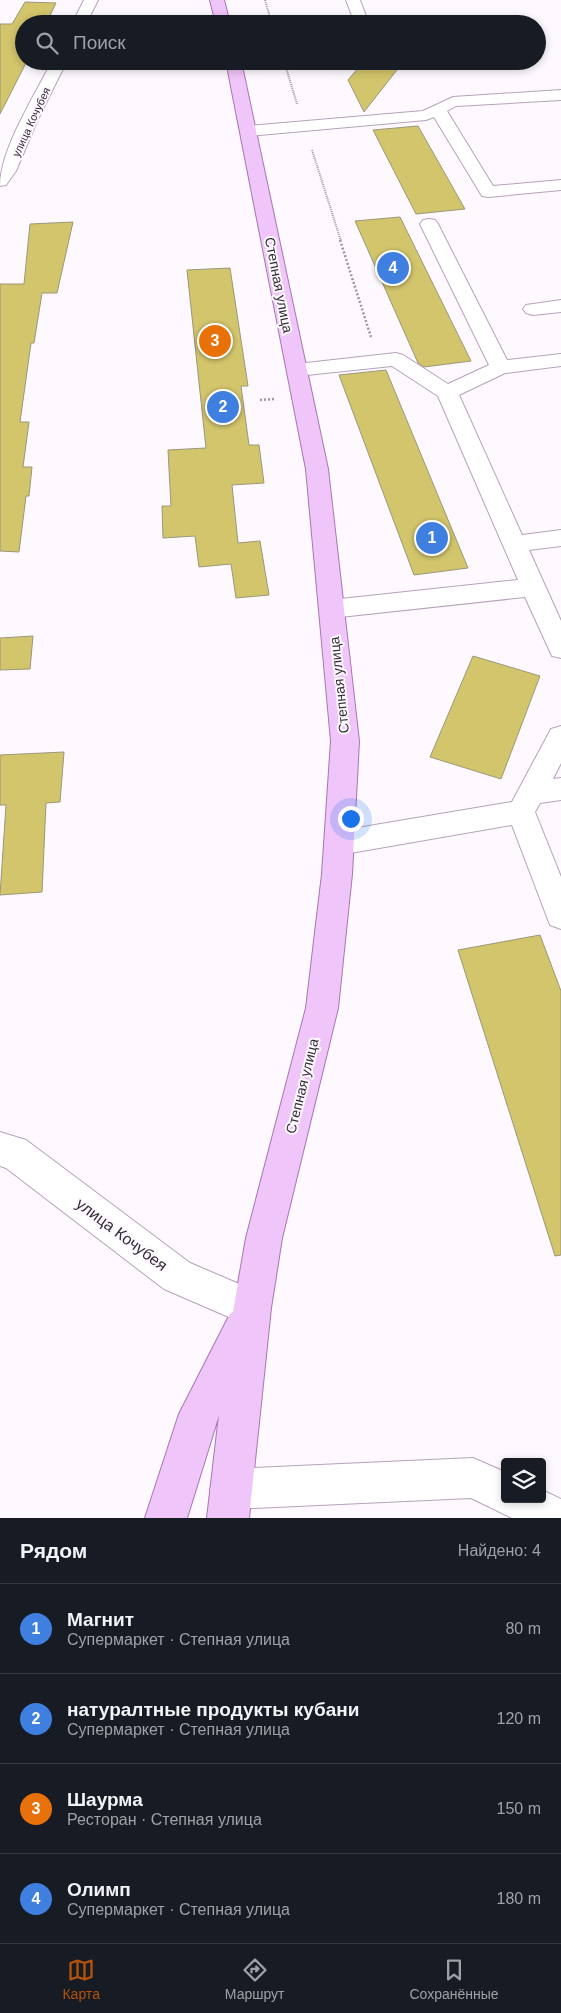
<!DOCTYPE html>
<html lang="ru">
<meta charset="utf-8">
<style>
:root{--surface:#171b24;--page:#20242c;--text:#f1f3f6;--muted:#9ea1a6;--line:#363941;--accent:#b45309}
body{margin:0;font-family:Helvetica,sans-serif;background:var(--page);color:var(--text)}
.controls{position:absolute;right:15px;bottom:15px;display:grid;overflow:hidden;border-radius:5px;box-shadow:0 2px 8px #0003}
.controls button{width:45px;height:45px;display:grid;place-items:center;padding:0;border:0;border-bottom:1px solid var(--line);background:var(--surface);color:var(--text);font:25px sans-serif}
.you{position:absolute;left:350px;top:818px;width:18px;height:18px;margin:-12px;border:4px solid #fff;border-radius:50%;background:#1a73e8;box-shadow:0 0 0 8px #1a73e833}
.badge{display:grid;place-items:center;width:32px;height:32px;border-radius:50%;background:var(--accent);color:#fff;font-size:16px;font-weight:700}
.pin{position:absolute;translate:-50% -50%;border:2px solid #fff;box-shadow:0 1px 5px #0006}
.list{margin:0;padding:0;list-style:none}
h2{display:flex;justify-content:space-between;align-items:center;height:65px;margin:0;padding:0 20px;font-size:21px}
h2 small{font-size:16px;font-weight:400;color:var(--muted)}
.list li{display:grid;grid-template-columns:32px 1fr auto;gap:15px;align-items:center;box-sizing:border-box;height:90px;padding:0 20px;border-top:1px solid var(--line)}
.list b{display:block;font-size:19px;white-space:nowrap}
.list p{margin:0;font-size:16px;white-space:nowrap;color:var(--muted)}
.list em{font-size:16px;font-style:normal;color:var(--muted)}
.icon{flex:none;width:28px;height:28px;fill:none;stroke:currentColor;stroke-width:2;stroke-linecap:round;stroke-linejoin:round}
.map{position:relative;flex:none;width:561px;height:1518px;overflow:hidden}
.search{position:absolute;background:var(--surface);box-shadow:0 2px 8px #0003;left:15px;right:15px;top:15px;height:55px;display:flex;align-items:center;gap:12px;box-sizing:border-box;padding:0 18px;border-radius:28px;color:var(--muted);font-size:19px}
.sheet{height:425px;background:var(--surface)}
nav{display:flex;justify-content:space-around;align-items:center;box-sizing:border-box;height:70px;border-top:1px solid var(--line);background:var(--surface);font-size:14px;color:var(--muted)}
nav a{display:grid;justify-items:center;gap:2px}
nav .on{color:var(--accent)}
.map>svg:first-child{display:block}
</style>
<div class="map">
<svg width="561" height="1518" viewBox="0 0 561 1518">
<rect width="100%" height="100%" fill="#fdf9fe"/>
<g fill="#d3c56c" stroke="#9b977b">
<path d="M 25,2 L 56,3 L 46,24 L 24,24 L 24,61 L 27,61 L 0,114 L 0,24 L 12,24 Z"/>
<path d="M 364,61 L 404,61 L 364,112 L 348,80 Z"/>
<path d="M 418,126 L 465,209 L 416,214 L 373,130 Z"/>
<path d="M 400,217 L 471,361 L 424,367 L 418,363 L 355,221 Z"/>
<path d="M 73,222 L 57,293 L 42,293 L 34,343 L 31,343 L 20,422 L 29,422 L 23,467 L 32,467 L 29,496 L 26,496 L 19,552 L 0,551 L 0,284 L 24,284 L 30,224 Z"/>
<path d="M 230,268 L 248,386 L 241,386 L 249,445 L 259,445 L 264,483 L 232,485 L 238,543 L 260,541 L 269,595 L 236,598 L 231,564 L 199,567 L 195,536 L 163,538 L 162,506 L 171,506 L 168,450 L 206,448 L 187,270 Z"/>
<path d="M 386,370 L 468,568 L 414,575 L 339,375 Z"/>
<path d="M 33,636 L 30,669 L 0,670 L 0,638 Z"/>
<path d="M 473,656 L 540,676 L 501,779 L 430,757 Z"/>
<path d="M 64,752 L 60,802 L 46,803 L 42,892 L 0,895 L 6,805 L 0,805 L 0,755 Z"/>
<path d="M 540,935 L 561,991 L 561,1255 L 555,1256 L 458,950 Z"/>
</g>
<g fill="none" stroke-linecap="round" stroke-linejoin="round">
<g stroke="#b6a2ba" stroke-width="2">
<g id="minor">
<path d="M 84,0 L 98,0 L 86,24 L 72,24 Z"/>
<path d="M 346,0 L 360,0 L 369,24 L 355,24 Z"/>
<path d="M 52,61 L 67,61 L 37,121 L 16,171 L 6,185 L 0,186 C 0,149 35,95 52,61 Z"/>
<path d="M 561,90 L 561,100 L 456,106 L 447,111 L 493,186 L 561,180 L 561,190 L 488,197 L 482,196 L 434,117 L 426,120 L 248,136 L 240,131 L 248,126 L 423,111 L 453,97 Z"/>
<path d="M 429,219 L 435,220 L 438,224 L 507,360 L 561,354 L 561,366 L 505,373 L 459,395 L 522,535 L 561,530 L 561,546 L 529,550 L 561,621 L 561,658 L 552,656 L 525,597 L 331,618 L 322,615 L 319,609 L 322,603 L 331,600 L 518,580 L 438,396 L 392,366 L 297,376 L 290,374 L 287,370 L 290,366 L 297,364 L 396,353 L 403,355 L 448,384 L 489,365 L 420,224 L 423,220 Z"/>
<path d="M 561,300 L 561,312 L 533,315 L 526,313 L 523,309 L 526,305 Z"/>
<path d="M 561,726 L 561,763 L 553,779 L 561,778 L 561,800 L 540,803 L 535,812 L 561,877 L 561,929 L 550,925 L 512,825 L 339,855 L 329,852 L 324,843 L 329,834 L 339,831 L 512,802 L 551,729 Z"/>
<path d="M 0,1132 L 26,1140 L 190,1263 L 265,1295 L 271,1308 L 265,1321 L 252,1327 L 164,1289 L 6,1168 L 0,1166 Z"/>
<path d="M 473,1458 L 505,1472 L 505,1499 L 542,1499 L 542,1490 L 561,1499 L 561,1518 L 512,1518 L 471,1498 L 230,1509 L 216,1503 L 210,1489 L 216,1475 L 230,1469 Z"/>
</g>
</g>
<g stroke="#a876b2" stroke-width="2">
<g id="major">
<path d="M 210,0 L 224,0 L 230,24 L 216,24 Z"/>
<path d="M 226,61 L 241,61 L 328,469 L 359,741 L 352,874 L 338,1008 L 282,1238 L 271,1308 L 249,1518 L 207,1518 L 219,1415 L 187,1518 L 145,1518 L 179,1414 L 230,1314 L 233,1312 L 246,1238 L 306,1008 L 322,874 L 331,741 L 306,469 Z"/>
</g>
</g>
<g stroke="#9e98a0" stroke-width="2" stroke-dasharray="1 1" stroke-linecap="butt">
<path d="M 265,0 L 272,24"/>
<path d="M 284,61 L 297,104"/>
<path d="M 312,150 L 341,241"/>
</g>
<g stroke="#9e98a0" stroke-width="2.5" stroke-dasharray="2 2" stroke-linecap="butt">
<path d="M 340,240 L 371,337"/>
<path d="M 260,400 L 274,399"/>
</g>
<use href="#minor" fill="#fff" fill-rule="evenodd"/>
<use href="#major" fill="#f0c5f9" fill-rule="evenodd"/>
</g>
<g text-anchor="middle" stroke-width="4" stroke-linejoin="round" paint-order="stroke">
<g font-size="11" fill="#342c36" stroke="#fdf9fe">
<text transform="translate(31 122) rotate(-65)" y="4">улица Кочубея</text>
</g>
<g font-size="14" fill="#342c36" stroke="#fdf9fe">
<text transform="translate(279 285) rotate(79)" y="5">Степная улица</text>
<text transform="translate(339 685) rotate(-96)" y="5">Степная улица</text>
<text transform="translate(302 1086) rotate(-76)" y="5">Степная улица</text>
</g>
<g font-size="16" fill="#342c36" stroke="#fdf9fe">
<text transform="translate(122 1234) rotate(37)" y="6">улица Кочубея</text>
</g>
</g>
</svg>
<div class="controls">
<button><svg class="icon" aria-label="layers" viewBox="0 0 24 24"><path d="M12 4l9 5-9 5-9-5zM3 14l9 5 9-5"/></svg></button>
</div>
<div class="you"></div>
<div class="pin badge" style="left:432px;top:538px;background:#3f7fe0">1</div>
<div class="pin badge" style="left:223px;top:407px;background:#3f7fe0">2</div>
<div class="pin badge" style="left:215px;top:341px;background:#e8710a">3</div>
<div class="pin badge" style="left:393px;top:268px;background:#3f7fe0">4</div>
<div class="search"><svg class="icon" aria-label="search" viewBox="0 0 24 24"><circle cx="10" cy="10" r="6"/><path d="M15 15l6 6"/></svg>Поиск</div>
</div>
<section class="sheet">
<h2>Рядом<small>Найдено: 4</small></h2>
<ul class="list">
<li><span class="badge" style="background:#3f7fe0">1</span><div><b>Магнит</b><p>Супермаркет · Степная улица</p></div><em>80 m</em></li>
<li><span class="badge" style="background:#3f7fe0">2</span><div><b>натуралтные продукты кубани</b><p>Супермаркет · Степная улица</p></div><em>120 m</em></li>
<li><span class="badge" style="background:#e8710a">3</span><div><b>Шаурма</b><p>Ресторан · Степная улица</p></div><em>150 m</em></li>
<li><span class="badge" style="background:#3f7fe0">4</span><div><b>Олимп</b><p>Супермаркет · Степная улица</p></div><em>180 m</em></li>
</ul>
</section>
<nav>
<a class="on"><svg class="icon" aria-label="map" viewBox="0 0 24 24"><path d="M3 6l6-2 6 2 6-2v14l-6 2-6-2-6 2zM9 4v14M15 6v14"/></svg>Карта</a>
<a><svg class="icon" aria-label="directions" viewBox="0 0 24 24"><path d="M12 3l9 9-9 9-9-9zM9 14v-3h6M13 9l2 2-2 2"/></svg>Маршрут</a>
<a><svg class="icon" aria-label="saved" viewBox="0 0 24 24"><path d="M7 4h10v16l-5-4-5 4z"/></svg>Сохранённые</a>
</nav>
